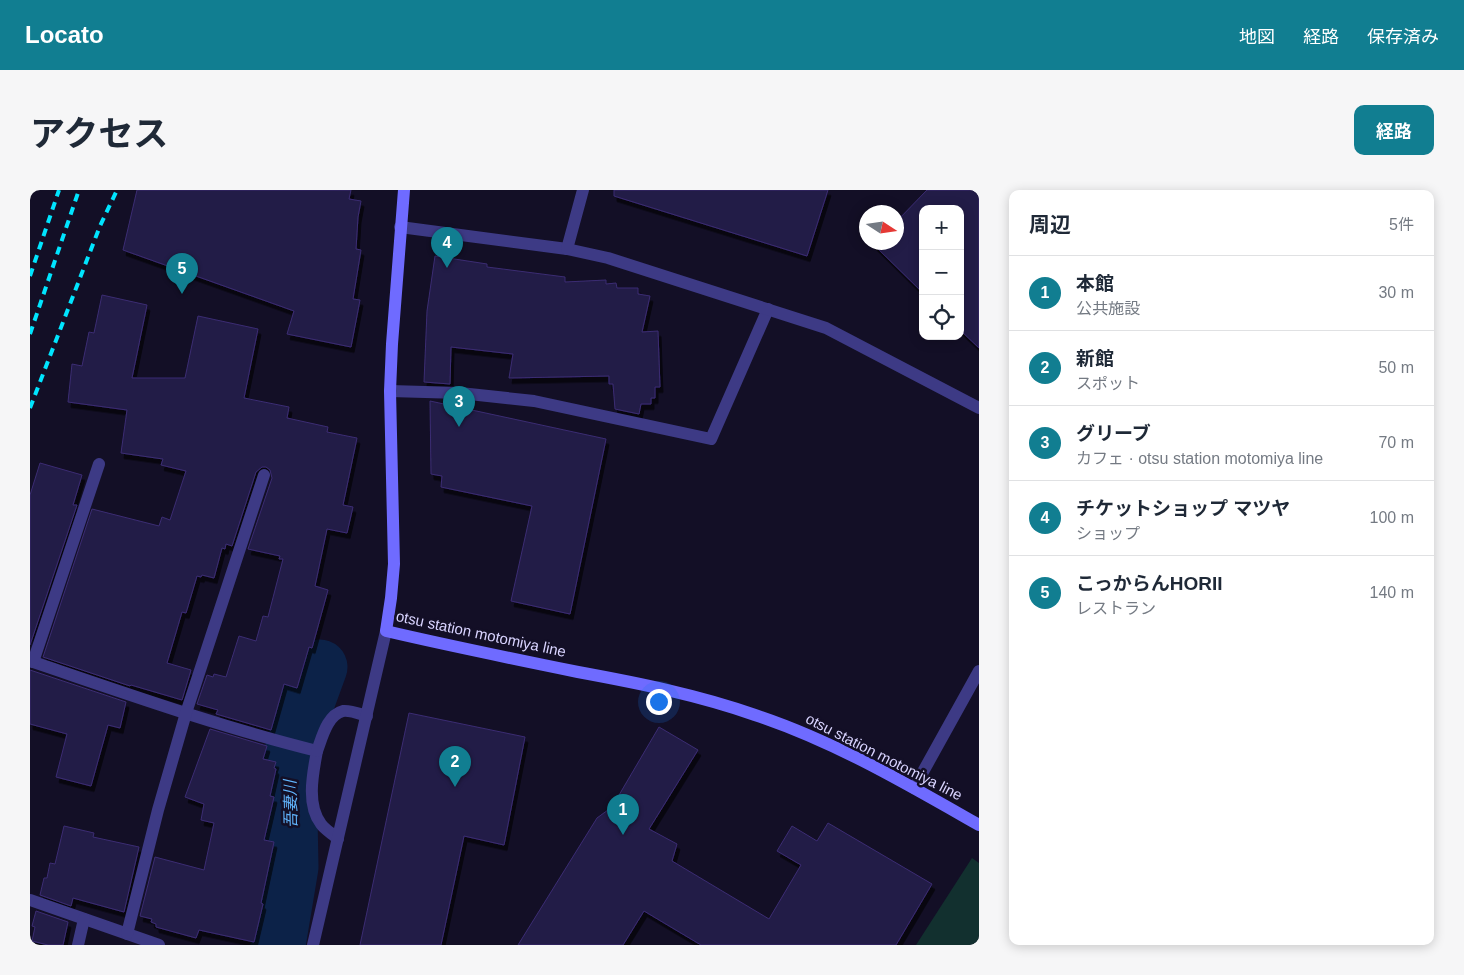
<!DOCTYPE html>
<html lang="ja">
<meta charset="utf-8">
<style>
:root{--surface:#fff;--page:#f6f6f7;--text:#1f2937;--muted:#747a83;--line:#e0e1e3;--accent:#117e91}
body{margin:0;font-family:Helvetica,"Noto Sans JP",sans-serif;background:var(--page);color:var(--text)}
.controls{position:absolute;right:15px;top:15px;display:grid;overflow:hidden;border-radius:10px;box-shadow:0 2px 12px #0003}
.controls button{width:45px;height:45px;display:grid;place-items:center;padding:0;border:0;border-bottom:1px solid var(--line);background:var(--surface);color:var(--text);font:25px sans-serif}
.compass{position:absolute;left:829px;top:15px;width:45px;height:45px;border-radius:50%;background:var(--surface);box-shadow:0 2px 12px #0003;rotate:102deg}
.you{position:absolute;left:628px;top:511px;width:18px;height:18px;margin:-12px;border:4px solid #fff;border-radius:50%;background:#1a73e8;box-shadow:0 0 0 8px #1a73e833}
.badge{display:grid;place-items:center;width:32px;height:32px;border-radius:50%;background:var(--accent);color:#fff;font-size:16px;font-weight:700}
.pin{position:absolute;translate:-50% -41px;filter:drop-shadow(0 1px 2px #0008)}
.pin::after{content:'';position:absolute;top:26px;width:18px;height:15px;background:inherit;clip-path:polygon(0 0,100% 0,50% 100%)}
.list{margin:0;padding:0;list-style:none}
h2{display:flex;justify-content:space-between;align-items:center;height:65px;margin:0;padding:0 20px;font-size:21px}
h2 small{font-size:16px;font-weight:400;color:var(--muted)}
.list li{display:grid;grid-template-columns:32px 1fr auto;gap:15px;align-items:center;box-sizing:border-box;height:75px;padding:0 20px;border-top:1px solid var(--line)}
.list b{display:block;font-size:19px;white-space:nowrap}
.list p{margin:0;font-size:16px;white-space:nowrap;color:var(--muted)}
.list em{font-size:16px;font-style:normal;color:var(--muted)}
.icon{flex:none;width:28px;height:28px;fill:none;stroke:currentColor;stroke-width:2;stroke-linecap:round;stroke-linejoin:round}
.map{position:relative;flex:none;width:949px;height:755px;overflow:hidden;border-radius:10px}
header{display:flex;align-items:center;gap:30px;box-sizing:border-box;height:70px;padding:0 25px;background:var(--accent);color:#fff}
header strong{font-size:24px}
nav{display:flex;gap:28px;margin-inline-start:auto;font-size:18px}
.intro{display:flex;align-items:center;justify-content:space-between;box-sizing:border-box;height:120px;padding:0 30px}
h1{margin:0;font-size:35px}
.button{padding:12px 22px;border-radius:10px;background:var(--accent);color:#fff;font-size:18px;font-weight:700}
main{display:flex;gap:30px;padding:0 30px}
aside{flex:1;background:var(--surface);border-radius:10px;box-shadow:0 2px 12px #0003}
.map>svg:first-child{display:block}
</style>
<header>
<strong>Locato</strong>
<nav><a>地図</a><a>経路</a><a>保存済み</a></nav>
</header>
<div class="intro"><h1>アクセス</h1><a class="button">経路</a></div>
<main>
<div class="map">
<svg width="949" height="755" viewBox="0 0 949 755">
<defs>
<filter id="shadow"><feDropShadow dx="3" dy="5.5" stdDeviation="0" flood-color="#0009"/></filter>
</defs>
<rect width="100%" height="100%" fill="#130f26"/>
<path fill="#12302f" d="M 942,668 L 949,673 L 949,755 L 886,755 Z"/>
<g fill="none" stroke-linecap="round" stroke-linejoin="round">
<path stroke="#0c2248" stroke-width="55" d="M 248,755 L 261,677 L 259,575 L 267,540 L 290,477"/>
</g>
<g fill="#241b47" stroke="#3b2d73" filter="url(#shadow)">
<path d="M 107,0 L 321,0 L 319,9 L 331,11 L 328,27 L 326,59 L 331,60 L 323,109 L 330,110 L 321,157 L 257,144 L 264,121 L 93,60 Z"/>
<path d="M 584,0 L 798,0 L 777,66 L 584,6 Z"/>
<path d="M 897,0 L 949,0 L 949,158 L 930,140 L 930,19 L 893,19 L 893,103 L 841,52 L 866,52 L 866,32 Z"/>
<path d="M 405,66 L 457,74 L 457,77 L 535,87 L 535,92 L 576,90 L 576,94 L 586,93 L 587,98 L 608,98 L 608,104 L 620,106 L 612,142 L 628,141 L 630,197 L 625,197 L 625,208 L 621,208 L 621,214 L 611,214 L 609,224 L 585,219 L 583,194 L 579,194 L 579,186 L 479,188 L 483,164 L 421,157 L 420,194 L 394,192 L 397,121 Z"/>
<path d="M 72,105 L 117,115 L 102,188 L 155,188 L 168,126 L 228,139 L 214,208 L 259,217 L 257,228 L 298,237 L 297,242 L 327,248 L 313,315 L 323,317 L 317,343 L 297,339 L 285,396 L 298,400 L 282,458 L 279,457 L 267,498 L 254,494 L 241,540 L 186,524 L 188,520 L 167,514 L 177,485 L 183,487 L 184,484 L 196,487 L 209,446 L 226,451 L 233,426 L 238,427 L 253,369 L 249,369 L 250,366 L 218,359 L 242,288 L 240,280 L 236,277 L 232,277 L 226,282 L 202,356 L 196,354 L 195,359 L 192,358 L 184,388 L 172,385 L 171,387 L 167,386 L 156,423 L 152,422 L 137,473 L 161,480 L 152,510 L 101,495 L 100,496 L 13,467 L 62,319 L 129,336 L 132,327 L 140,330 L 156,281 L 131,275 L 133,269 L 91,263 L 97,220 L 38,212 L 42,174 L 52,176 L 59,142 L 64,143 Z"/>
<path d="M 400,211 L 576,249 L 540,424 L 481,411 L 502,316 L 411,297 L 412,286 L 401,284 Z"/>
<path d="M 10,273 L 52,285 L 43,315 L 47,315 L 0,455 L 0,305 Z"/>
<path d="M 0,480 L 96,512 L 90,538 L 78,535 L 61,596 L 26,587 L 37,544 L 0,534 Z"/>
<path d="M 379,523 L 495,547 L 474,655 L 434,646 L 411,755 L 330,755 Z"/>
<path d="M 629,537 L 668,560 L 619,639 L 647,654 L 642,671 L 739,729 L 771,675 L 747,661 L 762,636 L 787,651 L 798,633 L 902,694 L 866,755 L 671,755 L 614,721 L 593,755 L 488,755 L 567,628 L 582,617 Z"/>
<path d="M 180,539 L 237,556 L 233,569 L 246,572 L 244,578 L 246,579 L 240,606 L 244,607 L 234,650 L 244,652 L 231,713 L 233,714 L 224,752 L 169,740 L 166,748 L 126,737 L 126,734 L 121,732 L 122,729 L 110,726 L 125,667 L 174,680 L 184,633 L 171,630 L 174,614 L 155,607 Z"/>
<path d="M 34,636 L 64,643 L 63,647 L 109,657 L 94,722 L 43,708 L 41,716 L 10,705 L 14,688 L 17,688 L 20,673 L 25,674 Z"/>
<path d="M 6,721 L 38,732 L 33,755 L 18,755 L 2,751 L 5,737 L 2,736 Z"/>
</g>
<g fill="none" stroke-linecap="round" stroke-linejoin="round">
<g stroke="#3d3a85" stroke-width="12">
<path d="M 360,201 L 430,203 L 504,211 L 681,249 L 738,119"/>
<path d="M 0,471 C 95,503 190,537 287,561 C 283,583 276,614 291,634 C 295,640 303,644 308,649"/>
<path d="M 3,472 L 69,274"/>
<path d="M 287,561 C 292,548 297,525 313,521 C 320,520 330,524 337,526"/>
<path d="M 884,598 L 949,481"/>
<path d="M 0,710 L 129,755"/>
<path d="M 97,744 L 128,620 L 156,523 L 234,285"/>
<path d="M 48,755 L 54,729"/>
</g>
<g stroke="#3d3a85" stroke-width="12">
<path d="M 370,37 L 537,59 L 578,68 L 796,138 L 949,218"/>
<path d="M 537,59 L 553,0"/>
<path d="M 283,755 L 356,441"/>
</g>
<path stroke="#6f6bff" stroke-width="12" d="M 374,0 L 362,154 L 360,201 L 364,374 L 361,408 L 356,441 C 420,456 484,469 548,482 C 608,493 668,505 725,525 C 804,551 877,594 949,635"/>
<g stroke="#00e5ff" stroke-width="4" stroke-dasharray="8 6" stroke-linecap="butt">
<path d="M 0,86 L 29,0"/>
<path d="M 0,144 L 49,0"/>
<path d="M 0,218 L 70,36 L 87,0"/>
</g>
</g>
<g text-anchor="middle" stroke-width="5" stroke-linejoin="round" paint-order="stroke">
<g font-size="15" fill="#d9d4ff" stroke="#130f26">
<text transform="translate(451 444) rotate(12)" y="5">otsu station motomiya line</text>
<text transform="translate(854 567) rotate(27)" y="5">otsu station motomiya line</text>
</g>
<g font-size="16" font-style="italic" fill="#62b6ff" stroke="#130f26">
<text transform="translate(260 614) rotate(-91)" y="6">吾妻川</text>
</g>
</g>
</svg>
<div class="controls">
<button>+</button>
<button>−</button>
<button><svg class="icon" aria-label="locate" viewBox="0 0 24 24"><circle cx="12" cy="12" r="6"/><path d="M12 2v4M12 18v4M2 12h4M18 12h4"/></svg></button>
</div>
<svg class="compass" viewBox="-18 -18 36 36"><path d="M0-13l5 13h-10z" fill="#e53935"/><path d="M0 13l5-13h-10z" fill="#747a83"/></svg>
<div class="you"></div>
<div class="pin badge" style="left:593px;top:645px">1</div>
<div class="pin badge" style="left:425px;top:597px">2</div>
<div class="pin badge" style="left:429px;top:237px">3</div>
<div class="pin badge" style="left:417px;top:78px">4</div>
<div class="pin badge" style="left:152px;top:104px">5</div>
</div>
<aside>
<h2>周辺<small>5件</small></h2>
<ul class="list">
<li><span class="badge">1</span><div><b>本館</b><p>公共施設</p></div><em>30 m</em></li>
<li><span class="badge">2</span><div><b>新館</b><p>スポット</p></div><em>50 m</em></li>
<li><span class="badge">3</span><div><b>グリーブ</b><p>カフェ · otsu station motomiya line</p></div><em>70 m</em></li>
<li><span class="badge">4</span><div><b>チケットショップ マツヤ</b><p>ショップ</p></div><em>100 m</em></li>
<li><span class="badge">5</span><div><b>こっからんHORII</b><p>レストラン</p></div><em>140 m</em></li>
</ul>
</aside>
</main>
